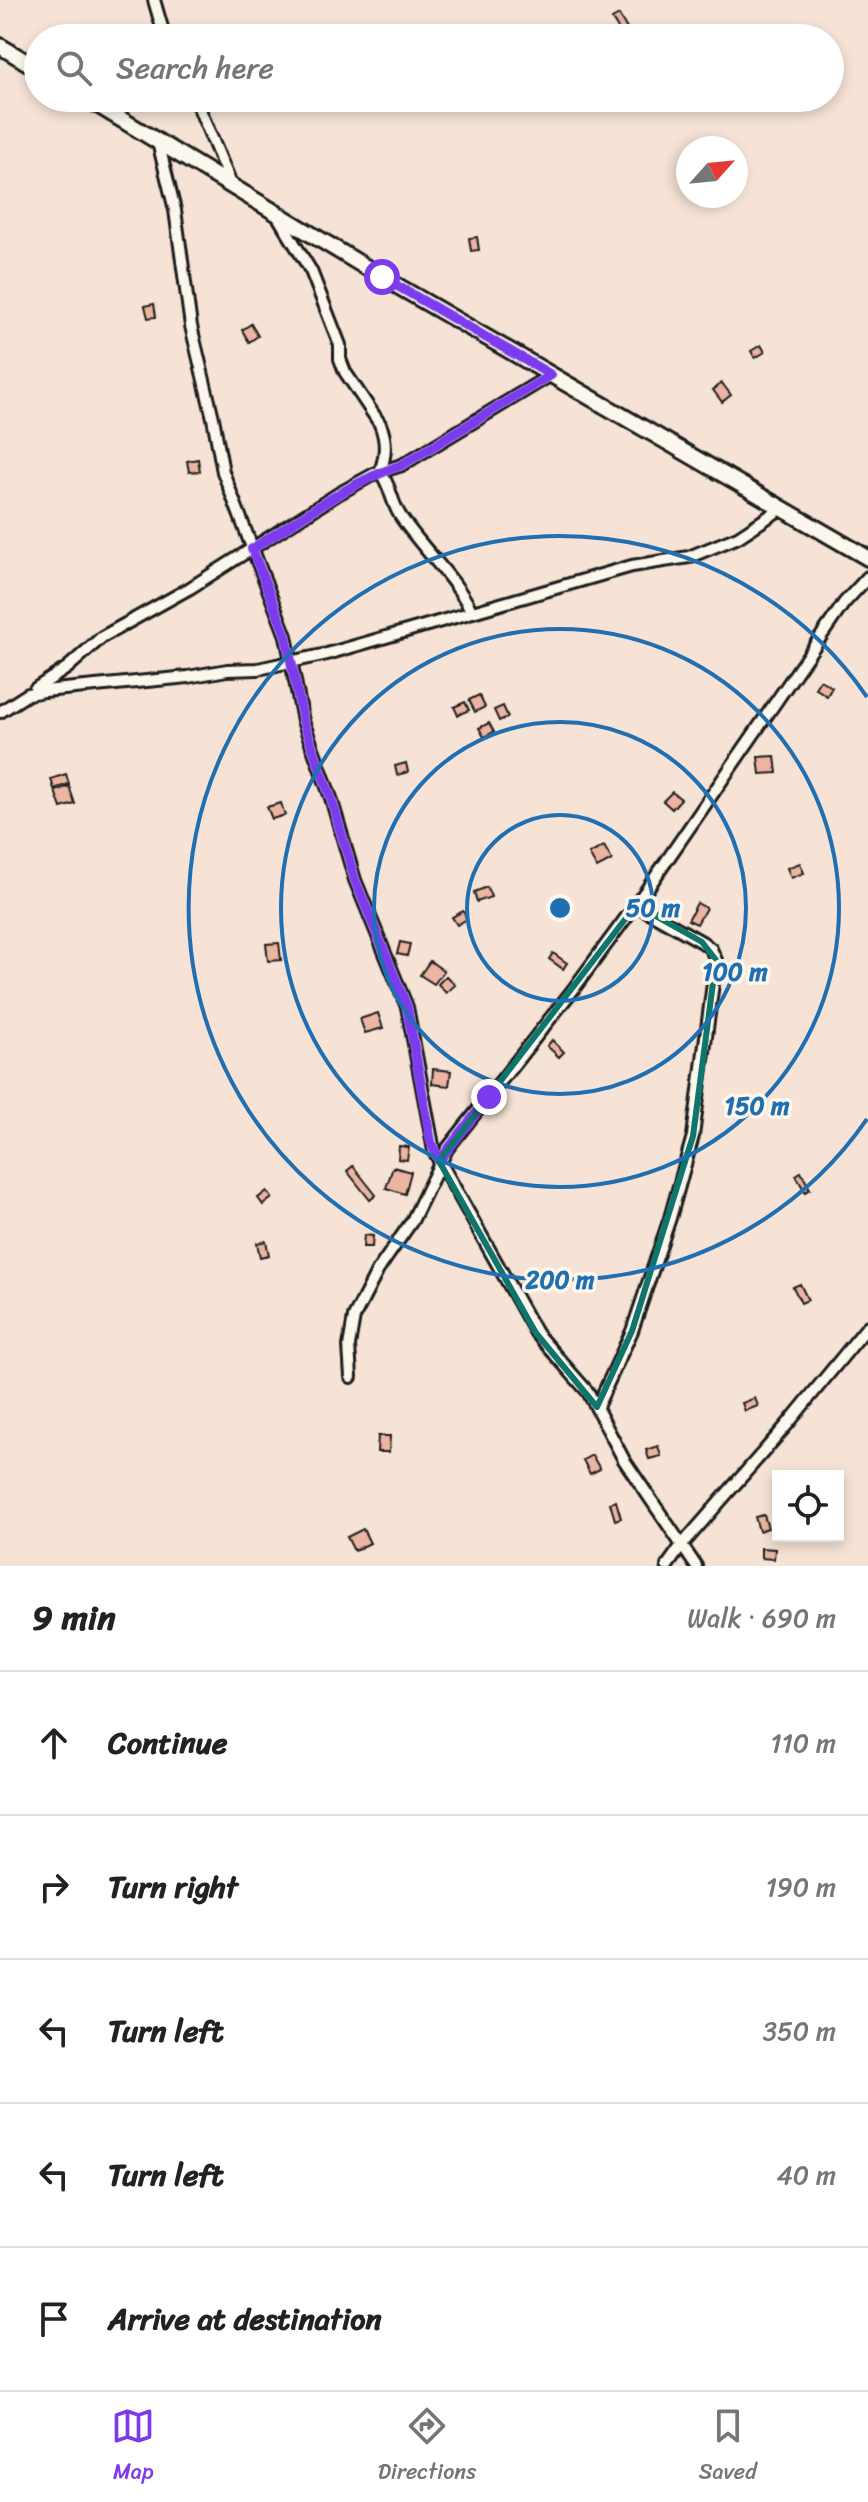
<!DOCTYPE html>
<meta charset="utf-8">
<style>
:root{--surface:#fff;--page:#f6f6f6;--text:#222;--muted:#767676;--line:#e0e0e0;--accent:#7c3aed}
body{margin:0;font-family:Sriracha,sans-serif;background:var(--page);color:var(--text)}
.controls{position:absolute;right:24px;bottom:24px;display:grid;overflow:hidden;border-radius:0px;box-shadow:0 4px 12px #0003}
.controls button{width:72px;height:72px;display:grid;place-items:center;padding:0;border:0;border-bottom:2px solid var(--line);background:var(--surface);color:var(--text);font:40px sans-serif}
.compass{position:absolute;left:676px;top:136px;width:72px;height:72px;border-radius:50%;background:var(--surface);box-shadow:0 4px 12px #0003;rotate:63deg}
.stop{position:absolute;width:24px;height:24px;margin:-18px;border:6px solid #7c3aed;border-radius:50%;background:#fff}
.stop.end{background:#7c3aed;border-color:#fff;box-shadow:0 2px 8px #0008}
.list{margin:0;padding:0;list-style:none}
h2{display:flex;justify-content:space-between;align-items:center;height:104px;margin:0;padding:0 32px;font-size:34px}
h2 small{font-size:26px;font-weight:400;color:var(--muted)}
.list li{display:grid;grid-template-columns:52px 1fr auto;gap:24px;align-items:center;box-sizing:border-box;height:144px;padding:0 32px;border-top:2px solid var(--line)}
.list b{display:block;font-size:30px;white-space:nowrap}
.list em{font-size:26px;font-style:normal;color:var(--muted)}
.icon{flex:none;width:44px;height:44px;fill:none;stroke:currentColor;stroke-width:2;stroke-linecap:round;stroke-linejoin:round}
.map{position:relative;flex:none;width:868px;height:1566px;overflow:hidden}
.search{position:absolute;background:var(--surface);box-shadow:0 4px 12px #0003;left:24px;right:24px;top:24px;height:88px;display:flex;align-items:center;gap:20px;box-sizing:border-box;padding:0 28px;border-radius:44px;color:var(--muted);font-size:30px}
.sheet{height:824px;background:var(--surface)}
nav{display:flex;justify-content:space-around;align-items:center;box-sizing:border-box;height:112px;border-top:2px solid var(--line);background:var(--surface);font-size:22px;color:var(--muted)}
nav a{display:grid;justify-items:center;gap:4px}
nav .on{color:var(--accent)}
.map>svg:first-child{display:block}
</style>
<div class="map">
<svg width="868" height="1566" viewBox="0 0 868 1566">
<rect width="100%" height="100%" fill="#f6e3d6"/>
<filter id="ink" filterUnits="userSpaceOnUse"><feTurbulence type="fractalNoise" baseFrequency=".0125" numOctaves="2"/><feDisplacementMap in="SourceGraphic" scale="16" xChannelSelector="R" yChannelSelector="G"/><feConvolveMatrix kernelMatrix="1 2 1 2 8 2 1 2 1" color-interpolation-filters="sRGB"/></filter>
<g filter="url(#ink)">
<g fill="#ecb4a1" stroke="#1c1c1c" stroke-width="2">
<path d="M 619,15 L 627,29 L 620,32 L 612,19 Z"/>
<path d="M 477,237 L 479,250 L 471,251 L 469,238 Z"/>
<path d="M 154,304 L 156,317 L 148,318 L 145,306 Z"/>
<path d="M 251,324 L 258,336 L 249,342 L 242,330 Z"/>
<path d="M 761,345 L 765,352 L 755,358 L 751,351 Z"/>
<path d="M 722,383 L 731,395 L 722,402 L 713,390 Z"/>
<path d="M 198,459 L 200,471 L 189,472 L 187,461 Z"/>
<path d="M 820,680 L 832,687 L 827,696 L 815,688 Z"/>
<path d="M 479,695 L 485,707 L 475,712 L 469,700 Z"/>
<path d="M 465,702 L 469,710 L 458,715 L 454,707 Z"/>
<path d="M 503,706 L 508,717 L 499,721 L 494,710 Z"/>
<path d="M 489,723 L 494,732 L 484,737 L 479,728 Z"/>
<path d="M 775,756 L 777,773 L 760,774 L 758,757 Z"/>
<path d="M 406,763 L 408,772 L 397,775 L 395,766 Z"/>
<path d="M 66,774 L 69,784 L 54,789 L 51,779 Z"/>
<path d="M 69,786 L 75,804 L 61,808 L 55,791 Z"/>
<path d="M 672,792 L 681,799 L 672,809 L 663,801 Z"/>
<path d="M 281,803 L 285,815 L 272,819 L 267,807 Z"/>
<path d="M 604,846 L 612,860 L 597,868 L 589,854 Z"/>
<path d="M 800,863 L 804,873 L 791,878 L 787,868 Z"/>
<path d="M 487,887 L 491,897 L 477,902 L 474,892 Z"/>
<path d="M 697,903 L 706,908 L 697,924 L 688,920 Z"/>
<path d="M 463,911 L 467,919 L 457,925 L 452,917 Z"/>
<path d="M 400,942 L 410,944 L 407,956 L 397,954 Z"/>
<path d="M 279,943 L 281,960 L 268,961 L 266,944 Z"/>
<path d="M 553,953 L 567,963 L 563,969 L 549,959 Z"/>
<path d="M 430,961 L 444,971 L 434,984 L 420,975 Z"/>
<path d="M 446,976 L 455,985 L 446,993 L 438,984 Z"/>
<path d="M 378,1013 L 383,1028 L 365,1033 L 360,1019 Z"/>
<path d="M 552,1040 L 564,1052 L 559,1057 L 547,1046 Z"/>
<path d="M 433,1069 L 451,1071 L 449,1086 L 432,1084 Z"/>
<path d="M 399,1146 L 409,1147 L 407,1160 L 398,1159 Z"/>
<path d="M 353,1166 L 376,1195 L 370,1200 L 347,1171 Z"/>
<path d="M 393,1167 L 411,1172 L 405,1194 L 386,1188 Z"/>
<path d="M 801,1172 L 810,1189 L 805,1192 L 796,1175 Z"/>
<path d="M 267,1191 L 272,1198 L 263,1205 L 258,1198 Z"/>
<path d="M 364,1235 L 373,1236 L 372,1247 L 363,1247 Z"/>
<path d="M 266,1241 L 269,1255 L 260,1257 L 257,1243 Z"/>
<path d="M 800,1284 L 808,1300 L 801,1303 L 793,1287 Z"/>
<path d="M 755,1398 L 758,1406 L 745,1411 L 742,1403 Z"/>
<path d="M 378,1436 L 390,1436 L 389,1452 L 377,1452 Z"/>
<path d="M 658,1446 L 661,1456 L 649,1459 L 646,1450 Z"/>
<path d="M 592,1455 L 600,1469 L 590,1474 L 583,1460 Z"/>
<path d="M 616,1501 L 621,1518 L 615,1520 L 610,1503 Z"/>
<path d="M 764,1515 L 768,1528 L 759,1531 L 755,1517 Z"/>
<path d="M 363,1529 L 370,1543 L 354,1551 L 347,1537 Z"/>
<path d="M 761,1548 L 775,1549 L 774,1559 L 761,1558 Z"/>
</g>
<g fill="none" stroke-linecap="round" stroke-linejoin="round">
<g stroke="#1c1c1c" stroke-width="16">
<g id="street">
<path d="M 154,0 L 165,38"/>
<path d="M 195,98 L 231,184"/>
<path d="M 158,142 L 175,210 L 191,326 L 213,418 L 223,472 L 286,636 L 303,721 L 331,798 L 355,880 L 407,1007 L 434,1151 L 536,1333 L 588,1392 L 624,1460 L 696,1566"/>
<path d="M 277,215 L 311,271 L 340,345 L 340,359 L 345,372 L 380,424 C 387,441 386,455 380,472 C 391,485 391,503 401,517 C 423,550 454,576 472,612"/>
<path d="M 35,689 L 67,668 L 102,637 L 190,588 L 338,494 L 376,473 L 402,465 L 551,375"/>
<path d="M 0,712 L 28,694 L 44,691 L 188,677 L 227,670 L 258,669 L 327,654 L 632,566 L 689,557 L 738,537 L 782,508"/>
<path d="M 351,1377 L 349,1346 L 354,1317 L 378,1270 L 412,1221 L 447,1149 L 572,991 L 645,892 L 844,603 L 868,577"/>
<path d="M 597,1407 L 632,1331 L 670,1218 L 693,1136 L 716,960 L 711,949 L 702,942 L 636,905"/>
<path d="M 667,1566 L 682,1545 L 786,1426 L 868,1326"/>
</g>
</g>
<g stroke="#1c1c1c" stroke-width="20">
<g id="secondary">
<path d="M 0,46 L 38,69"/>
<path d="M 86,98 L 382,277 L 868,558"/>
</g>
</g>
<use href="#street" stroke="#fbf7ec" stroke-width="10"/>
<use href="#secondary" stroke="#fbf7ec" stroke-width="14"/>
</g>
</g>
<g fill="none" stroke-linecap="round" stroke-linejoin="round" filter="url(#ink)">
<path stroke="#7c3aed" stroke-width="10" d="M 382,277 L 551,375 L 402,465 C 347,483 301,519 252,549 L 286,636 L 303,721 L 331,798 L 355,880 L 407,1007 L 431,1142 L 439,1161 L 489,1097"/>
</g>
<path fill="none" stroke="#0f766e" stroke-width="6" stroke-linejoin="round" d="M 636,905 L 702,942 L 716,960 L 693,1136 L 632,1331 L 597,1407 L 536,1333 L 439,1161 Z"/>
<g fill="none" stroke="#1f6fb2" stroke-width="4">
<circle cx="560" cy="908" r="93"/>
<circle cx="560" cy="908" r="186"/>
<circle cx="560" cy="908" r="279"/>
<path d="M867 1119A372 372 0 1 1 867 697"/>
</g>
<circle cx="560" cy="908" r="12" fill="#1f6fb2" stroke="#fbf7ec" stroke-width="4"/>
<g font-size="24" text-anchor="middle" font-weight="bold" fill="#1f6fb2" stroke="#fbf7ec" stroke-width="7" stroke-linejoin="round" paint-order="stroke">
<text x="653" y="916">50 m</text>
<text x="735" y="980">100 m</text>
<text x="757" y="1114">150 m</text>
<text x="560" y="1288">200 m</text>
</g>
</svg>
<div class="controls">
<button><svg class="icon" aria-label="locate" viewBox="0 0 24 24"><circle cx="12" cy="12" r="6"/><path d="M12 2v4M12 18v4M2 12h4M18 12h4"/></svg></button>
</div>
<svg class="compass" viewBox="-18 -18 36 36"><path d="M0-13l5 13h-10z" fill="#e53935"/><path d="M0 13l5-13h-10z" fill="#767676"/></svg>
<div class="stop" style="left:382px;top:277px"></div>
<div class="stop end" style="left:489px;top:1097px"></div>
<div class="search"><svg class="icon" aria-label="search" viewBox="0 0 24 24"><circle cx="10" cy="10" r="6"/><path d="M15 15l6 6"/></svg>Search here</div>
</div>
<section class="sheet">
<h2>9 min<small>Walk · 690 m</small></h2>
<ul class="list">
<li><svg class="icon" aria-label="ahead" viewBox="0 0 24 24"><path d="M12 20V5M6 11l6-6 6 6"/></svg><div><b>Continue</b></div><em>110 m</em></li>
<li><svg class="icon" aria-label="right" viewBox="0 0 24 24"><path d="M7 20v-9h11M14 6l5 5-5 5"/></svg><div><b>Turn right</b></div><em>190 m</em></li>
<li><svg class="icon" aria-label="left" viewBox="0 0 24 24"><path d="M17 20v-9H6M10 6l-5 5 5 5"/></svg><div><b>Turn left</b></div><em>350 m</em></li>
<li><svg class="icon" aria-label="left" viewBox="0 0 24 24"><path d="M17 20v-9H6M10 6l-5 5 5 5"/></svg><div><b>Turn left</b></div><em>40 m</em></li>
<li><svg class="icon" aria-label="arrive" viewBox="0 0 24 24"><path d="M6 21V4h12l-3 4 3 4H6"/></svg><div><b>Arrive at destination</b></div></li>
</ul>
</section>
<nav>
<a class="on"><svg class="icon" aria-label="map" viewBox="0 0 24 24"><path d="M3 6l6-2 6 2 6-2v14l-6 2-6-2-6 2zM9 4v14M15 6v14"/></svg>Map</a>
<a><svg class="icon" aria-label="directions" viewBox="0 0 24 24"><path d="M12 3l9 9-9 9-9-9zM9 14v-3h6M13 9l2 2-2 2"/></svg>Directions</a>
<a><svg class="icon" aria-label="saved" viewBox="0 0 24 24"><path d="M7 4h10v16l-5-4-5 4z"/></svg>Saved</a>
</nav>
